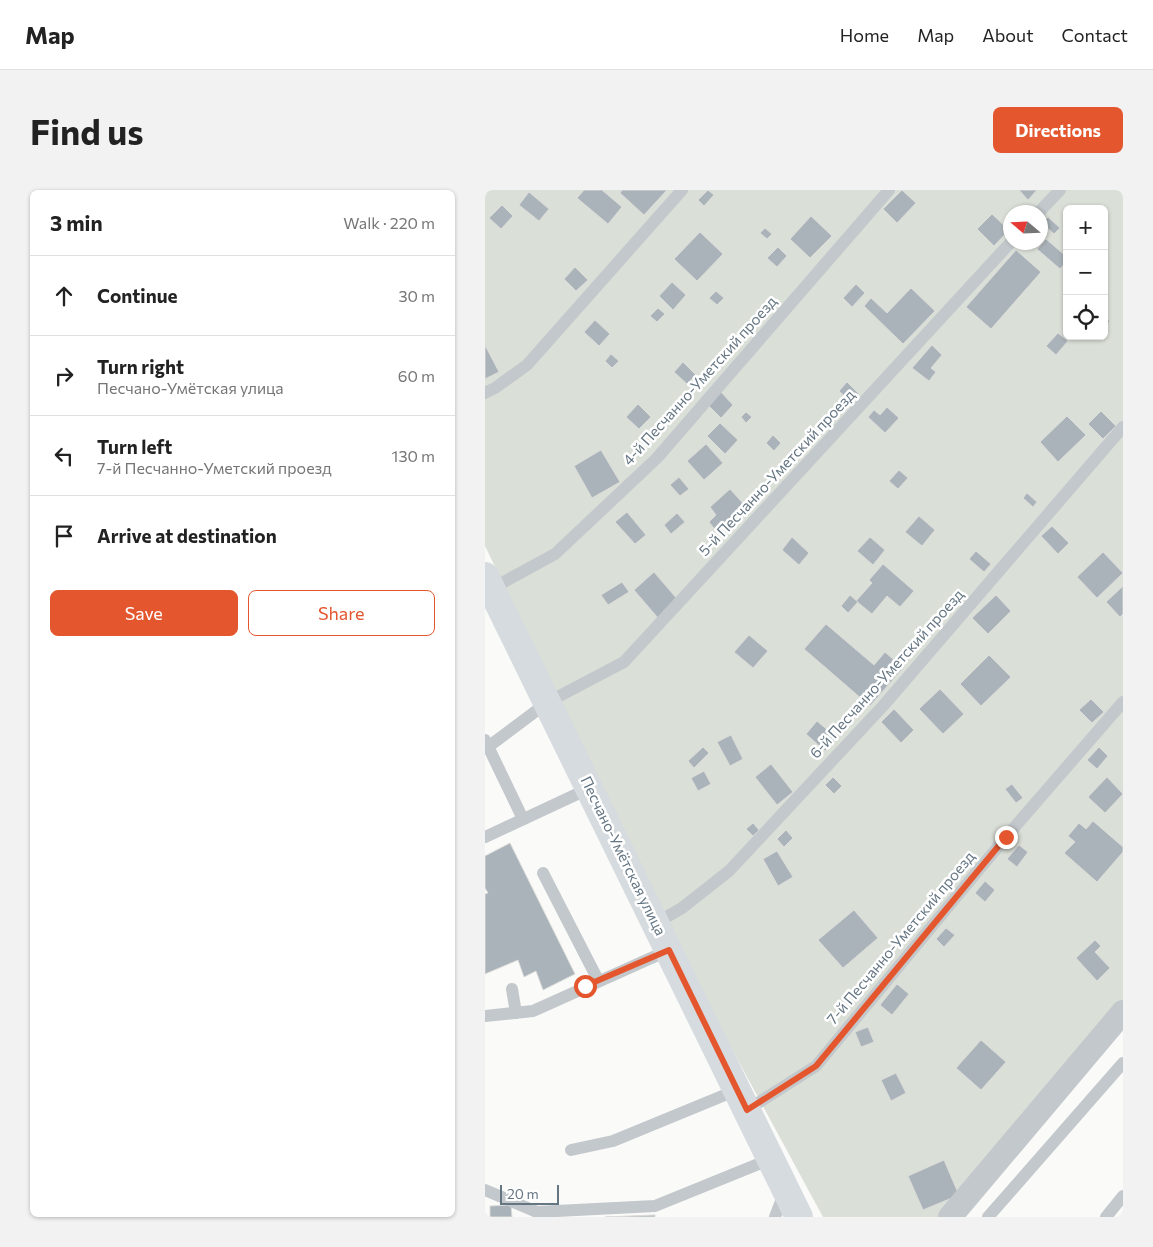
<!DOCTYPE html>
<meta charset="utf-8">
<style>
:root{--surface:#fff;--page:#f2f2f2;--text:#222;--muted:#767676;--line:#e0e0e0;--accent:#e4572e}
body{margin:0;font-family:Commissioner,sans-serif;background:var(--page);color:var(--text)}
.controls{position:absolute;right:15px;top:15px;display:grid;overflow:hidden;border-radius:8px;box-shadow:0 1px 4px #0004}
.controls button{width:45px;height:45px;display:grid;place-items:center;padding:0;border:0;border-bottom:1px solid var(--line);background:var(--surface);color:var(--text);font:25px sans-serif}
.compass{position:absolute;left:518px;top:15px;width:45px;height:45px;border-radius:50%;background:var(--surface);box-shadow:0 1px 4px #0004;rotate:289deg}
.scale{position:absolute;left:15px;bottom:12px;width:59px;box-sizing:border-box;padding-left:5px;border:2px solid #657683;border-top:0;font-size:14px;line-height:18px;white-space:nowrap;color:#657683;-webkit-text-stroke:4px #fff;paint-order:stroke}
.stop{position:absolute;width:15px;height:15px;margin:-11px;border:4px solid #e4572e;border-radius:50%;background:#fff}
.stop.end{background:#e4572e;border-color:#fff;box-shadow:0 1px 5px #0008}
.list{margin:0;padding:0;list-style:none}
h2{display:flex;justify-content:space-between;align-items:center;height:65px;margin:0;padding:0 20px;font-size:21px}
h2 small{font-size:16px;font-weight:400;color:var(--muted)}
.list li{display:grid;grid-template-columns:32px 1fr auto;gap:15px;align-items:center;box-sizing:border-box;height:80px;padding:0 20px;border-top:1px solid var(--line)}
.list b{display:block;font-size:19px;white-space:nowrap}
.list p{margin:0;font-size:16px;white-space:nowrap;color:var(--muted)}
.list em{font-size:16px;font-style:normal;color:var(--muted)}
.actions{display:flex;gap:10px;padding:15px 20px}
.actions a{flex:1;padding:11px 0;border:1px solid var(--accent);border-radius:8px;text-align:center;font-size:18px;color:var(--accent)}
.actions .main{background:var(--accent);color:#fff}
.icon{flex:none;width:28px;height:28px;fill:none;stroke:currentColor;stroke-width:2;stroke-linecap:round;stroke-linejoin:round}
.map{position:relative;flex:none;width:638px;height:1027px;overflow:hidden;border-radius:8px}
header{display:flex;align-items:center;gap:30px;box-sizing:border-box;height:70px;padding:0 25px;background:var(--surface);border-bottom:1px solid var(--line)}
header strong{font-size:24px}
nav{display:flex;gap:28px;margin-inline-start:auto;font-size:18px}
.intro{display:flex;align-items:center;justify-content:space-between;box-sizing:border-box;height:120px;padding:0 30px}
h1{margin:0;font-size:35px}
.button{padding:12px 22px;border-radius:8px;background:var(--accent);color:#fff;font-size:18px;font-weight:700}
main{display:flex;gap:30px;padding:0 30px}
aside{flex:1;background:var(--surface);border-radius:8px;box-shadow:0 1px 4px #0004}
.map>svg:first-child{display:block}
</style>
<header>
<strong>Map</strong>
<nav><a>Home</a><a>Map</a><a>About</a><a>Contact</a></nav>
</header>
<div class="intro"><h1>Find us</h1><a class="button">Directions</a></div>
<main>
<aside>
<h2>3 min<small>Walk · 220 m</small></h2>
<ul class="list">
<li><svg class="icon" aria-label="ahead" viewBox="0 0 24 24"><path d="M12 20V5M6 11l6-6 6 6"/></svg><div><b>Continue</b></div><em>30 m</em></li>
<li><svg class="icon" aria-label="right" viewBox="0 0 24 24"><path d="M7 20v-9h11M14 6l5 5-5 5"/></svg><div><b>Turn right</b><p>Песчано-Умётская улица</p></div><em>60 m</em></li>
<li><svg class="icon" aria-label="left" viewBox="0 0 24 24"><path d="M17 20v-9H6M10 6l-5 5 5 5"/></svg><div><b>Turn left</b><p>7-й Песчанно-Уметский проезд</p></div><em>130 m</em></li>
<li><svg class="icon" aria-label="arrive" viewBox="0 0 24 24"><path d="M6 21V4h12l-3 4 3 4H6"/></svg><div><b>Arrive at destination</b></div></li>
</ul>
<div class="actions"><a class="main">Save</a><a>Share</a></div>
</aside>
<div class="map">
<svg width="638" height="1027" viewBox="0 0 638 1027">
<rect width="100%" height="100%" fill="#fafaf8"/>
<path fill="#dadfd7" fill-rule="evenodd" d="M 0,0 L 638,0 L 638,830 L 473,1027 L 338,1027 L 216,802 L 0,356 ZM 582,19 L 619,19 L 619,146 L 582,146 ZM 526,22 L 556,22 L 556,52 L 526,52 Z"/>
<g fill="#aab3b9" stroke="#dcdcda">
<path d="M 99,0 L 117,0 L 137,17 L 123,34 L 92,8 Z"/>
<path d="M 137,0 L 182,0 L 159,25 L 135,3 Z"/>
<path d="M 223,0 L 229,5 L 219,16 L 213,10 Z"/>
<path d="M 417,0 L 431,13 L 412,33 L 398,19 Z"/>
<path d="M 534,0 L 552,0 L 543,10 Z"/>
<path d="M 44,2 L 64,19 L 54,31 L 34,15 Z"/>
<path d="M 17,15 L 28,26 L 16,39 L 4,28 Z"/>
<path d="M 507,24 L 524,40 L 509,56 L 492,39 Z"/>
<path d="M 326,26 L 347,46 L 325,68 L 305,49 Z"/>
<path d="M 563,27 L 575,38 L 569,44 L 557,33 Z"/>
<path d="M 280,38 L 287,44 L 282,49 L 275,43 Z"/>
<path d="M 215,42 L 238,64 L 212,91 L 189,69 Z"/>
<path d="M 561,49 L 582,67 L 582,71 L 575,79 L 552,59 Z"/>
<path d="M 582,49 L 582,59 L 577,55 Z"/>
<path d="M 293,57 L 302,66 L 292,77 L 282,68 Z"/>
<path d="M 531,60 L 556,82 L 506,139 L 481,117 Z"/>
<path d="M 90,77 L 103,90 L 91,101 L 79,89 Z"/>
<path d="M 187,92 L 201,105 L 188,120 L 174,106 Z"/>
<path d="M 371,94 L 380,103 L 367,117 L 358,108 Z"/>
<path d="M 426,98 L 450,121 L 418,154 L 379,116 L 386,108 L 402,123 Z"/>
<path d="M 231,101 L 239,108 L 232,115 L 224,108 Z"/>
<path d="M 173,118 L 180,124 L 172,132 L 165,126 Z"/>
<path d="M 619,127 L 625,131 L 619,137 Z"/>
<path d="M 110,130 L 125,144 L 114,156 L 99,142 Z"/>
<path d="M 573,143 L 583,151 L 571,165 L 561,156 Z"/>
<path d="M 0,155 L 14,182 L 0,189 Z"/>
<path d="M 447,155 L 457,165 L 446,178 L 451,182 L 444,191 L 427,178 Z"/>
<path d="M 126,164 L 134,171 L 127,178 L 120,171 Z"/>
<path d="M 198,172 L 211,185 L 202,194 L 189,182 Z"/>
<path d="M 362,192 L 374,204 L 366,212 L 354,201 Z"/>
<path d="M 236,202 L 248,215 L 236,228 L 223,215 Z"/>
<path d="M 153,214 L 166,227 L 154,239 L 141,227 Z"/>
<path d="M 402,217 L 414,228 L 400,243 L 383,227 L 389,220 L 395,225 Z"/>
<path d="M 616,221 L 631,236 L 618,249 L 603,234 Z"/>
<path d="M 261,222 L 267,227 L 261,233 L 256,227 Z"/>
<path d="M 582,226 L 601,245 L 573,272 L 555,252 Z"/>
<path d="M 235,233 L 253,250 L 240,264 L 222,246 Z"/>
<path d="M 288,245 L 296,253 L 289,261 L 281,253 Z"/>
<path d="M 221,254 L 238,273 L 219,290 L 202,271 Z"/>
<path d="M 116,260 L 135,292 L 107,308 L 89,276 Z"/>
<path d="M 414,280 L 423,288 L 413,299 L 404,291 Z"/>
<path d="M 194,287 L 204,299 L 195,306 L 185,295 Z"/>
<path d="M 245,299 L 264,320 L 243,339 L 240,335 L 232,342 L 224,332 L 231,325 L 225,317 Z"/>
<path d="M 542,303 L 552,312 L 548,317 L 538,308 Z"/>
<path d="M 142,322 L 161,345 L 150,354 L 130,332 Z"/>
<path d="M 192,323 L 200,332 L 186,344 L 179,335 Z"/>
<path d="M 434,326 L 450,340 L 437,356 L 420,342 Z"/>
<path d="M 567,336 L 584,353 L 573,364 L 556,346 Z"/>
<path d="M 307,347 L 324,363 L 314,375 L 297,360 Z"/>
<path d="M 385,347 L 400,360 L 388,375 L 372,361 Z"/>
<path d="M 491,361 L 506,374 L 499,382 L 484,369 Z"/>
<path d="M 618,362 L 638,383 L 612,408 L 592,387 Z"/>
<path d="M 398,374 L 429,401 L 415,417 L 402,406 L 387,424 L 371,411 L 387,393 L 384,390 Z"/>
<path d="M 169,382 L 193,410 L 173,428 L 149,400 Z"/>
<path d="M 137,392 L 144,402 L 123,415 L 116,405 Z"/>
<path d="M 638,396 L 638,424 L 635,427 L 621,412 Z"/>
<path d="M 365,405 L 373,412 L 363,423 L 356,416 Z"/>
<path d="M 511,405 L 526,421 L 503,444 L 487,428 Z"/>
<path d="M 341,434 L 389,475 L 400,462 L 418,478 L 385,516 L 319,459 Z"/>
<path d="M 264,445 L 283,461 L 268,478 L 249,462 Z"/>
<path d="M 504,465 L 526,487 L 496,516 L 475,494 Z"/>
<path d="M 455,499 L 479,524 L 458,544 L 434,519 Z"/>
<path d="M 606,509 L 619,522 L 607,533 L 594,520 Z"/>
<path d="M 409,519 L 429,540 L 416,553 L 396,532 Z"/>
<path d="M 332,531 L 352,548 L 340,561 L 321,544 Z"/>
<path d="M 246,545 L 258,569 L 245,576 L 232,552 Z"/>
<path d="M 218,557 L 224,563 L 209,578 L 203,571 Z"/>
<path d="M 614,557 L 623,566 L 612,579 L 602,570 Z"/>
<path d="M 286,574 L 308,602 L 292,615 L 270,587 Z"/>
<path d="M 219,581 L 226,594 L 213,601 L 206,588 Z"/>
<path d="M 348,587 L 357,596 L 349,604 L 340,595 Z"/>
<path d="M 622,587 L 638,604 L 620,623 L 603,607 Z"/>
<path d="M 527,594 L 538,608 L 531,613 L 520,599 Z"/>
<path d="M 608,631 L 638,657 L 638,662 L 612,692 L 579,663 L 590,652 L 583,646 L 594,633 L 601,639 Z"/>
<path d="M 268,633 L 274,640 L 268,646 L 261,639 Z"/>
<path d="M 301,640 L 308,648 L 299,657 L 292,649 Z"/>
<path d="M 25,653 L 90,784 L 58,800 L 51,781 L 39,787 L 33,770 L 0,784 L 0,704 L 3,703 L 0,698 L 0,666 Z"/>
<path d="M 534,655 L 543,662 L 532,677 L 522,669 Z"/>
<path d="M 292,661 L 308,687 L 293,696 L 278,669 Z"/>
<path d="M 500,691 L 510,700 L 500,712 L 490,703 Z"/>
<path d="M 369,720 L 393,748 L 358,778 L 333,750 Z"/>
<path d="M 461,738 L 470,745 L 459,757 L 451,749 Z"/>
<path d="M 610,750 L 616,756 L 610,762 L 625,778 L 612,791 L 591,768 Z"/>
<path d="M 412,794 L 424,804 L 407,825 L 395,815 Z"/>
<path d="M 383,837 L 389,852 L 376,857 L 370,842 Z"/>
<path d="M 496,850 L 521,872 L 496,900 L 471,878 Z"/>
<path d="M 411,883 L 421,903 L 406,911 L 396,890 Z"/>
<path d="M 459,970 L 474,1005 L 438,1020 L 423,986 Z"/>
<path d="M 26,1015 L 27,1027 L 5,1027 L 5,1016 Z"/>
<path d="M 170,1025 L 170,1027 L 120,1027 Z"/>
</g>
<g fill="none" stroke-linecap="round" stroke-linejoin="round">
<g stroke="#c3c8cc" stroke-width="12">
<path d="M 554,22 L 575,0"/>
<path d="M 0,203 L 10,198 L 42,175 L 197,0"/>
<path d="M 6,399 L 70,364 L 172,268 L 404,0"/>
<path d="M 0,550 L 38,629"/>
<path d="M 3,557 L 63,512 L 139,472 L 526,52"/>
<path d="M 0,647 L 105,598"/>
<path d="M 58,683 L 113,790"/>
<path d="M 171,733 L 197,718 L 244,681 L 398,516 L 638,237"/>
<path d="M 27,799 L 31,823"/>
<path d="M 0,826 L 48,821 L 184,760"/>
<path d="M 262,920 L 331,876 L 521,647 L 638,512"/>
<path d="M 86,960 L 128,951 L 252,900"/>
<path d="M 0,1000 L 52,1022 L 170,1016 L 286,969"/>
<path d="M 290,1027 L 300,1001"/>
<path d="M 503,1027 L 638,873"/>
<path d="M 621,1027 L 638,1006"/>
</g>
<path stroke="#c3c8cc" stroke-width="24" d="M 465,1027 L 638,822"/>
<path stroke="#d6dbdf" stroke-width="28" d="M 0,386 L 314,1027"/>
</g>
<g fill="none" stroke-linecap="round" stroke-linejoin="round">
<path stroke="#e4572e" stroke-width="6" d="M 100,796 L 184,760 L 262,920 L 331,876 L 521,647"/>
</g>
<g text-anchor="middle" stroke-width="5" stroke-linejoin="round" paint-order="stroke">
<g font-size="15" fill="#657683" stroke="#fff">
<text transform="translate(215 191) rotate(-48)" y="5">4-й Песчанно-Уметский проезд</text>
<text transform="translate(292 283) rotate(-47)" y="5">5-й Песчанно-Уметский проезд</text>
<text transform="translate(402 484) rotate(-48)" y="5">6-й Песчанно-Уметский проезд</text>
<text transform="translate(138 666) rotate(64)" y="5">Песчано-Умётская улица</text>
<text transform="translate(416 748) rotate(-50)" y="5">7-й Песчанно-Уметский проезд</text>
</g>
</g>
</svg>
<div class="controls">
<button>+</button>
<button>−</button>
<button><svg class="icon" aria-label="locate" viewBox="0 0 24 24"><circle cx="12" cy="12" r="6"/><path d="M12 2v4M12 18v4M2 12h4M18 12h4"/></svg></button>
</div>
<svg class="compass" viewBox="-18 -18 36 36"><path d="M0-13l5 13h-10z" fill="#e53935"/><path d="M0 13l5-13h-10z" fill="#767676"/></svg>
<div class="scale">20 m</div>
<div class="stop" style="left:100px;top:796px"></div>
<div class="stop end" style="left:521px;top:647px"></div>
</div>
</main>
